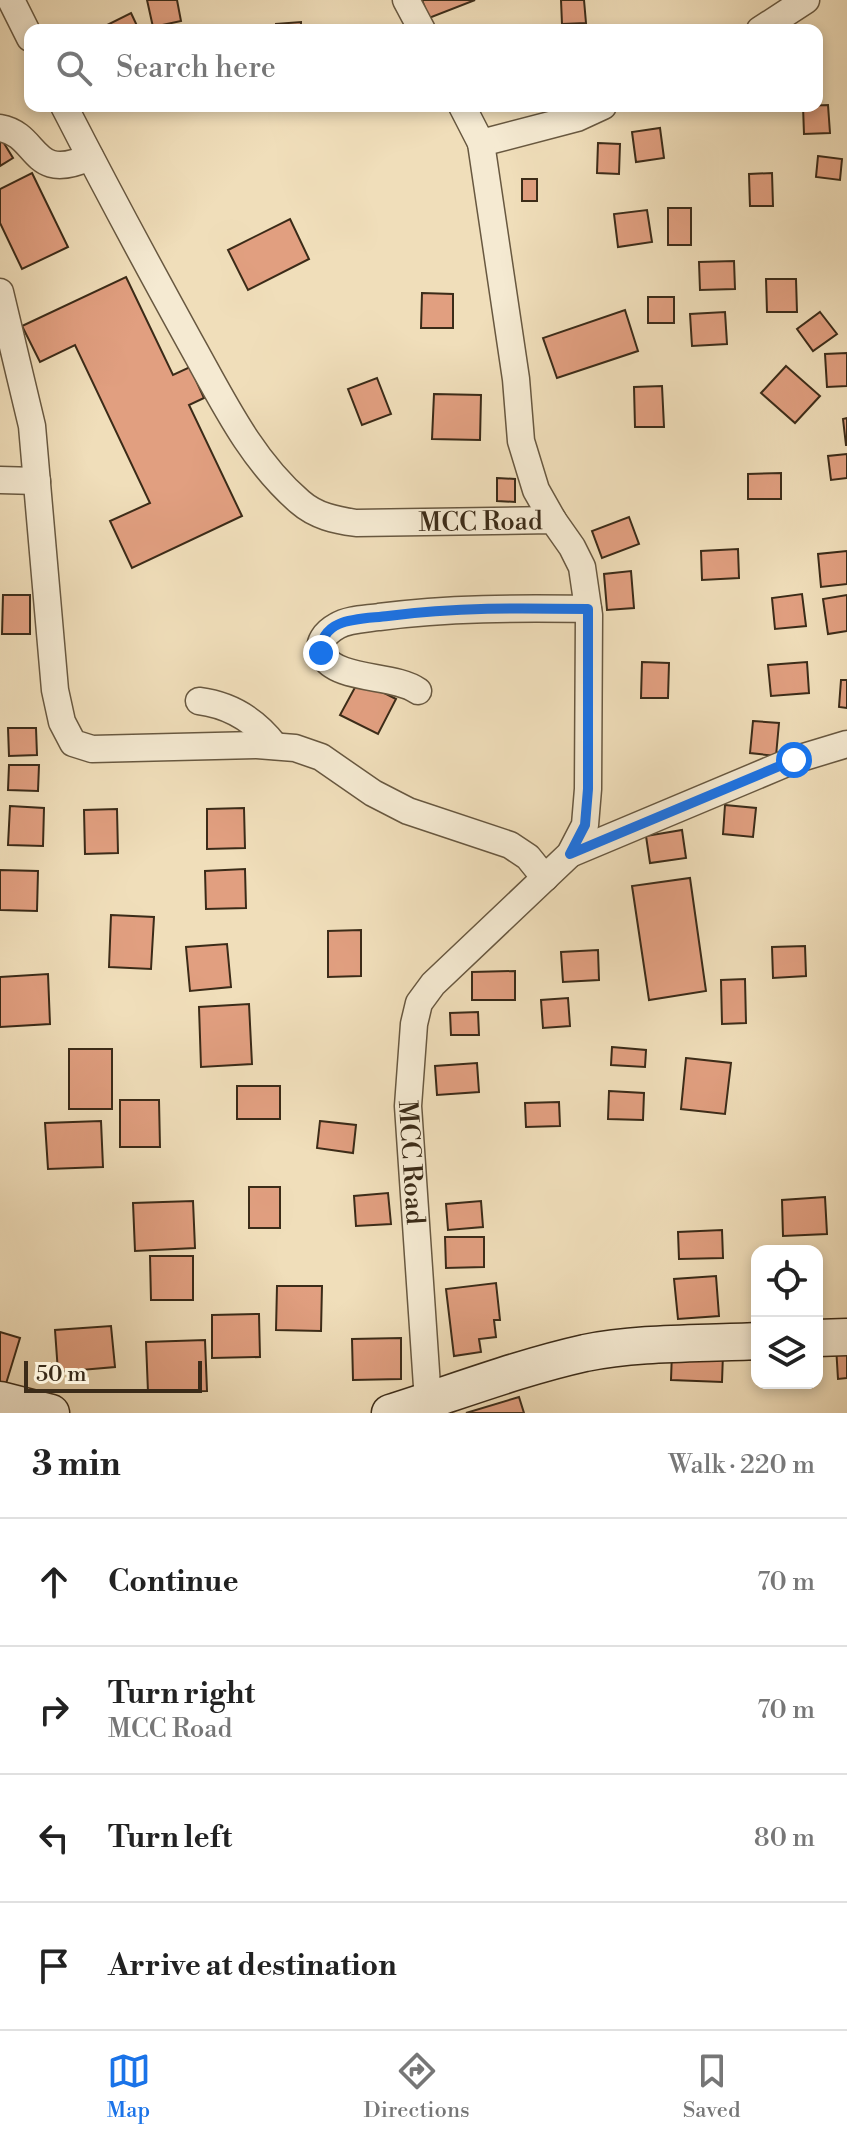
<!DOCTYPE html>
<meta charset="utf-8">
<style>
:root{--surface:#fff;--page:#f2f2f2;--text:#222;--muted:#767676;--line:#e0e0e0;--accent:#1a73e8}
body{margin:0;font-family:"Libre Bodoni",serif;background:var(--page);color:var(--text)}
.controls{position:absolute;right:24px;bottom:24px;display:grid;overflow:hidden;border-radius:16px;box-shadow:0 4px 12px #0003}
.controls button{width:72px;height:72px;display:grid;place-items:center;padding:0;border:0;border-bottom:2px solid var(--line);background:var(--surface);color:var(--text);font:40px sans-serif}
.scale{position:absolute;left:24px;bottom:20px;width:178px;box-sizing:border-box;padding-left:8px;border:4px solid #3b2b18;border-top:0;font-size:22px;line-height:28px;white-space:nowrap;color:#3b2b18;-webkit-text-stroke:6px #f5ead2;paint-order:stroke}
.stop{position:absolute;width:24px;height:24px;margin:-18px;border:6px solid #1a73e8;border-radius:50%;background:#fff}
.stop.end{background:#1a73e8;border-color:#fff;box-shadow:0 2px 8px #0008}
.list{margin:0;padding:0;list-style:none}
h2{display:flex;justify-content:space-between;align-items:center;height:104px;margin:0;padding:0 32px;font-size:34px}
h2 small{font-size:26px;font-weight:400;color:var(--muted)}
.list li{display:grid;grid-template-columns:52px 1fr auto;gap:24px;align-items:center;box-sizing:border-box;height:128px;padding:0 32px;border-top:2px solid var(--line)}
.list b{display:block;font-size:30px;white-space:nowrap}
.list p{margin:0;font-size:26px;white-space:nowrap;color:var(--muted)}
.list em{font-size:26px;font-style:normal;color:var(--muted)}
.icon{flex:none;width:44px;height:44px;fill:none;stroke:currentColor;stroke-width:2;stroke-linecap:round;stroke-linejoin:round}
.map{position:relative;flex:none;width:847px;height:1413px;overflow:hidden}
.search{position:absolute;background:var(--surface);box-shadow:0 4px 12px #0003;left:24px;right:24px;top:24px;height:88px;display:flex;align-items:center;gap:20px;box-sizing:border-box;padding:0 28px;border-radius:16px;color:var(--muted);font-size:30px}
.sheet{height:616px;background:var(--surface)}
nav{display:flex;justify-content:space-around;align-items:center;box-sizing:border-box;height:112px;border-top:2px solid var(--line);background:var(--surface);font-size:22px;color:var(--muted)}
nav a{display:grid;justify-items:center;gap:4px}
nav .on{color:var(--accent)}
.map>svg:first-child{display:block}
</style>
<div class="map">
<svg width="847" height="1413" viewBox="0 0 847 1413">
<rect width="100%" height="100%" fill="#f0deba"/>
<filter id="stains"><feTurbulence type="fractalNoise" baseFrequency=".0025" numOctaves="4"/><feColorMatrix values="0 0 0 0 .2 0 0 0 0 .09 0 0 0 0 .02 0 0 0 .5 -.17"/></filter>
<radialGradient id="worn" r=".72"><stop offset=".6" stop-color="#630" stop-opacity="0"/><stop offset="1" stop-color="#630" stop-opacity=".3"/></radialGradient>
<g fill="#e19f80" stroke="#3b2b18" stroke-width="2">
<path d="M 147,0 L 177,0 L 181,21 L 153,27 Z"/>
<path d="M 422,0 L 475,0 L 429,18 Z"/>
<path d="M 561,0 L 584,0 L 586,23 L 562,24 Z"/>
<path d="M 131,13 L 139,30 L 104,30 L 103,27 Z"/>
<path d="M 301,22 L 301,30 L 276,30 L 276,24 Z"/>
<path d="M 828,105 L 830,133 L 804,134 L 803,106 Z"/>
<path d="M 660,128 L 664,158 L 636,162 L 632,132 Z"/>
<path d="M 2,140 L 13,158 L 0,166 L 0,141 Z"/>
<path d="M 598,143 L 620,144 L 619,174 L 597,173 Z"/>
<path d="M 818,156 L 842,159 L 840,180 L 816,177 Z"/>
<path d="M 32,173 L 68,247 L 22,269 L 0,223 L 0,189 Z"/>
<path d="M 772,173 L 773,206 L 750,206 L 749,174 Z"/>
<rect x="522" y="179" width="15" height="22"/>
<rect x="668" y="208" width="23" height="37"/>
<path d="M 647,210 L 652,242 L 618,247 L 614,214 Z"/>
<path d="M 290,219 L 309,259 L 248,290 L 228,250 Z"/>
<path d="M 734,261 L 735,289 L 700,290 L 699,262 Z"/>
<path d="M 126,277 L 173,375 L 190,367 L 204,398 L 189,405 L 242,516 L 132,568 L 110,521 L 150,503 L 75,345 L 40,362 L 22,326 Z"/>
<path d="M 766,279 L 796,279 L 797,312 L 767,312 Z"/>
<path d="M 422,293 L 453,294 L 453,328 L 421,328 Z"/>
<rect x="648" y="297" width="26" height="26"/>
<path d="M 625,310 L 638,351 L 557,378 L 543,338 Z"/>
<path d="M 725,312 L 727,344 L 692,346 L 690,314 Z"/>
<path d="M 820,312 L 837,334 L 813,351 L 797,329 Z"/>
<path d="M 847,353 L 847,386 L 827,387 L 825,354 Z"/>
<path d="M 786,366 L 820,396 L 795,423 L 761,393 Z"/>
<path d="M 377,378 L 391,414 L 362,425 L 348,389 Z"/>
<path d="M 662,386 L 664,427 L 635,427 L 634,387 Z"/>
<path d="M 434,394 L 481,395 L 480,440 L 432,439 Z"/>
<path d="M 847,418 L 847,445 L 846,445 L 843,419 Z"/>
<path d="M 847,454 L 847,478 L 831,480 L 828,456 Z"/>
<path d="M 781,473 L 781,499 L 748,499 L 748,474 Z"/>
<path d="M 497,478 L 515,479 L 515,502 L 497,501 Z"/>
<path d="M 629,517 L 639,544 L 602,558 L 592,531 Z"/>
<path d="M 738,549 L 739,578 L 702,580 L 701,551 Z"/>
<path d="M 847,551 L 847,584 L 821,587 L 818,554 Z"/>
<path d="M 631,571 L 634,608 L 607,610 L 604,574 Z"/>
<path d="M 802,594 L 806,626 L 775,629 L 772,598 Z"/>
<path d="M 3,595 L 30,595 L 30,634 L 2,634 Z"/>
<path d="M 847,595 L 847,631 L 828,634 L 823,599 Z"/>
<path d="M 642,662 L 669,663 L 668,698 L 641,698 Z"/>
<path d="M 807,662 L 809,693 L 771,696 L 768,665 Z"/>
<path d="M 359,680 L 396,699 L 378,734 L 340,715 Z"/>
<path d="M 841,680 L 847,680 L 847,708 L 839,707 Z"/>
<path d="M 753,721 L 779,723 L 776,756 L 750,753 Z"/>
<path d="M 8,728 L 36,728 L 37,755 L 9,756 Z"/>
<path d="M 9,765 L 39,765 L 38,791 L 8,790 Z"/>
<path d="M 725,805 L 756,808 L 753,837 L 723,834 Z"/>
<path d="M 10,806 L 44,808 L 43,846 L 8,845 Z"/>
<path d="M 244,808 L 245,848 L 207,849 L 207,809 Z"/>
<path d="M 117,809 L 118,853 L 85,854 L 84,810 Z"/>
<path d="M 682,830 L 686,858 L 650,863 L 646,836 Z"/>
<path d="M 245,869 L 246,908 L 206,909 L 205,871 Z"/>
<path d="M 0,870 L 38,871 L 37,911 L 0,910 Z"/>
<path d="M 690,878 L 706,991 L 649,1000 L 632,886 Z"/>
<path d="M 111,915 L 154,917 L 151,969 L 109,967 Z"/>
<path d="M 361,930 L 361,976 L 328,977 L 328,931 Z"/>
<path d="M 227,944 L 231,987 L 190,991 L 186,947 Z"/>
<path d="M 805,946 L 806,976 L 773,978 L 772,947 Z"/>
<path d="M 598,950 L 599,980 L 563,982 L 561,952 Z"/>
<path d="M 515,971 L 515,1000 L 472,1000 L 472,972 Z"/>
<path d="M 48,974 L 50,1024 L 0,1027 L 0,977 Z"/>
<path d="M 745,979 L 746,1023 L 722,1024 L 721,980 Z"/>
<path d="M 568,998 L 570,1026 L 543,1028 L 541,1000 Z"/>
<path d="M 249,1004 L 252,1064 L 201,1067 L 199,1007 Z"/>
<path d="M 478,1012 L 479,1035 L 451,1035 L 450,1013 Z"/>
<path d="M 612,1047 L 646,1050 L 645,1067 L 611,1065 Z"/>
<rect x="69" y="1049" width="43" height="60"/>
<path d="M 686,1058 L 731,1063 L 725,1114 L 681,1109 Z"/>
<path d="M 477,1063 L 479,1092 L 437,1095 L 435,1066 Z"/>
<rect x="237" y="1086" width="43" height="33"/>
<path d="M 609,1091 L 644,1093 L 643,1120 L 608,1119 Z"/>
<path d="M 120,1100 L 159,1100 L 160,1147 L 120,1147 Z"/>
<path d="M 559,1102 L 560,1126 L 526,1127 L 525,1103 Z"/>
<path d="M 101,1121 L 103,1167 L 48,1169 L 45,1123 Z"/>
<path d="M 320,1121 L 356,1125 L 353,1153 L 317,1148 Z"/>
<rect x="249" y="1187" width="31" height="41"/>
<path d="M 388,1193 L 391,1224 L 356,1226 L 354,1196 Z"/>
<path d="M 825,1197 L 827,1234 L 783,1236 L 782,1200 Z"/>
<path d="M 193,1201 L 195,1248 L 135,1251 L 133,1203 Z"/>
<path d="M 481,1201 L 483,1227 L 448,1230 L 446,1204 Z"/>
<path d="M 722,1230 L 723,1258 L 679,1259 L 678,1232 Z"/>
<path d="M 445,1237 L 484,1237 L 484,1267 L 446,1268 Z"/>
<path d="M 150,1256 L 193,1256 L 193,1300 L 151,1300 Z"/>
<path d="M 716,1276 L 719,1316 L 678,1319 L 674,1279 Z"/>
<path d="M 496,1283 L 500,1320 L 494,1320 L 496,1337 L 479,1339 L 481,1352 L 454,1356 L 446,1289 Z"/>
<path d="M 277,1286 L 322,1286 L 321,1331 L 276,1330 Z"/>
<path d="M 259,1314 L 260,1357 L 212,1358 L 212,1315 Z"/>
<path d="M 111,1326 L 115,1367 L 58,1372 L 55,1330 Z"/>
<path d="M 0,1332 L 20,1338 L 5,1387 L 0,1385 Z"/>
<path d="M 401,1338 L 401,1379 L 353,1380 L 352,1339 Z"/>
<path d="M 205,1340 L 207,1391 L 148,1392 L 146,1342 Z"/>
<path d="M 836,1346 L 847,1346 L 847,1378 L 838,1379 Z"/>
<path d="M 672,1352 L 723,1354 L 722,1382 L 671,1380 Z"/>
<path d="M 519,1397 L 524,1413 L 466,1413 Z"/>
</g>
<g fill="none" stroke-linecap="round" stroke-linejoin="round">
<g stroke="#685840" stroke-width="29">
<g id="street">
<path d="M 11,0 L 30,38"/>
<path d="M 406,0 L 422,30"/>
<path d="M 760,30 L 806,0"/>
<path id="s1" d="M 64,106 C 105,186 147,264 190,342 C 222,399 250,459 300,502 C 316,516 335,520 356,523 L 553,520 L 572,547 L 582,567 L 589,615 L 588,789 L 585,825 L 570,854 L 433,984 L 419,1003 L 414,1024 L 408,1106 L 428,1401"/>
<path d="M 462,106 L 481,143 L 577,118 L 603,106"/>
<path d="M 0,128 C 40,135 30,184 90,157"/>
<path d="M 481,143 L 516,379 L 521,441 L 536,490 L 553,520"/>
<path d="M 0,292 L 32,426 L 55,690 L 62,722 L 73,743 L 92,749 L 257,745 L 295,748 L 321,757 L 373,793 L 408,811 L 510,845 L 528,857 L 545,878"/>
<path d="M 0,480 L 37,481"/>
<path d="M 418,691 C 395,674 336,681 323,655 C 316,643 326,632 337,626 C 348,619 366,619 379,617 C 448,608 518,608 588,609"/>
<path d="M 199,701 C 230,705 256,721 275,746"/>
<path d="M 570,854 L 794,760 L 847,744"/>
</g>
</g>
<g stroke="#3b2b18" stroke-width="39">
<g id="secondary">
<path d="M 817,1338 L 847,1337"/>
<path d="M 0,1400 L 51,1413"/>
<path d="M 390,1413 C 454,1393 518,1368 585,1353 C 640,1342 700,1344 757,1341"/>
</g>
</g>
<use href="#street" stroke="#f5ead2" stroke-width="26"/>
<use href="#secondary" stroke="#f5ead2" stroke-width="36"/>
</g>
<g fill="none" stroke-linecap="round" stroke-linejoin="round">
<path stroke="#1a73e8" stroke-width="10" d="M 321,653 C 320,640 327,629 339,624 C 353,618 373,618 388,616 C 455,607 521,608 588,609 L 588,789 L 585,825 L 570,854 L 794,760"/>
</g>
<g text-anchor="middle" stroke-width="7" stroke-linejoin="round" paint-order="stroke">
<g font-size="26" fill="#3b2b18" stroke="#f5ead2">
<text dy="9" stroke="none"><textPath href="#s1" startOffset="648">MCC Road</textPath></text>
<text dy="9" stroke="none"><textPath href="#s1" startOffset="1440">MCC Road</textPath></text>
</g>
</g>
<rect width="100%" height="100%" filter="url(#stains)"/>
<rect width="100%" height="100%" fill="url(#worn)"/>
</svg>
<div class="controls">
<button><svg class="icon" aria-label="locate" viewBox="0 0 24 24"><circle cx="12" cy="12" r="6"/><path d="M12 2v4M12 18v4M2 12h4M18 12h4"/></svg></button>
<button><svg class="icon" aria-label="layers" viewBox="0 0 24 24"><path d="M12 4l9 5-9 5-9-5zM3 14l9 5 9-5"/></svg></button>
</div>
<div class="scale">50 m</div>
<div class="stop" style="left:794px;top:760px"></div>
<div class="stop end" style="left:321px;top:653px"></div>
<div class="search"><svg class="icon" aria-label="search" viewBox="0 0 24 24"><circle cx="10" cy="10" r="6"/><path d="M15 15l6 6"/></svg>Search here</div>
</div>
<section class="sheet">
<h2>3 min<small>Walk · 220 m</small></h2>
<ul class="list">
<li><svg class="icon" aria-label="ahead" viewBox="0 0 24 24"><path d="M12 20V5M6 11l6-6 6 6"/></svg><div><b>Continue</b></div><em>70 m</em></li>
<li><svg class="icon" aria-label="right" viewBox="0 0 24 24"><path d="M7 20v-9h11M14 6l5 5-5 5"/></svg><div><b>Turn right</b><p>MCC Road</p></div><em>70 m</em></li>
<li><svg class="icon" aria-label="left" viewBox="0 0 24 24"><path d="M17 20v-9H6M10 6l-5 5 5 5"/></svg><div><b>Turn left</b></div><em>80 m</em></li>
<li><svg class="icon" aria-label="arrive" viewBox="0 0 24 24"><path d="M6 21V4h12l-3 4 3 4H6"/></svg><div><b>Arrive at destination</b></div></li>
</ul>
</section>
<nav>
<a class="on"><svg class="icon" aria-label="map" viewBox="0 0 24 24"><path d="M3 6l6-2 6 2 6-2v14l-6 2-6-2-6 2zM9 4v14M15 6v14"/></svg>Map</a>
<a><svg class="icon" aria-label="directions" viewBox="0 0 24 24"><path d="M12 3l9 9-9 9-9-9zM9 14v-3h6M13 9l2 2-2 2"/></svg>Directions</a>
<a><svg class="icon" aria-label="saved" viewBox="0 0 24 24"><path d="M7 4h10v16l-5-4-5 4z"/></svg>Saved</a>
</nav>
